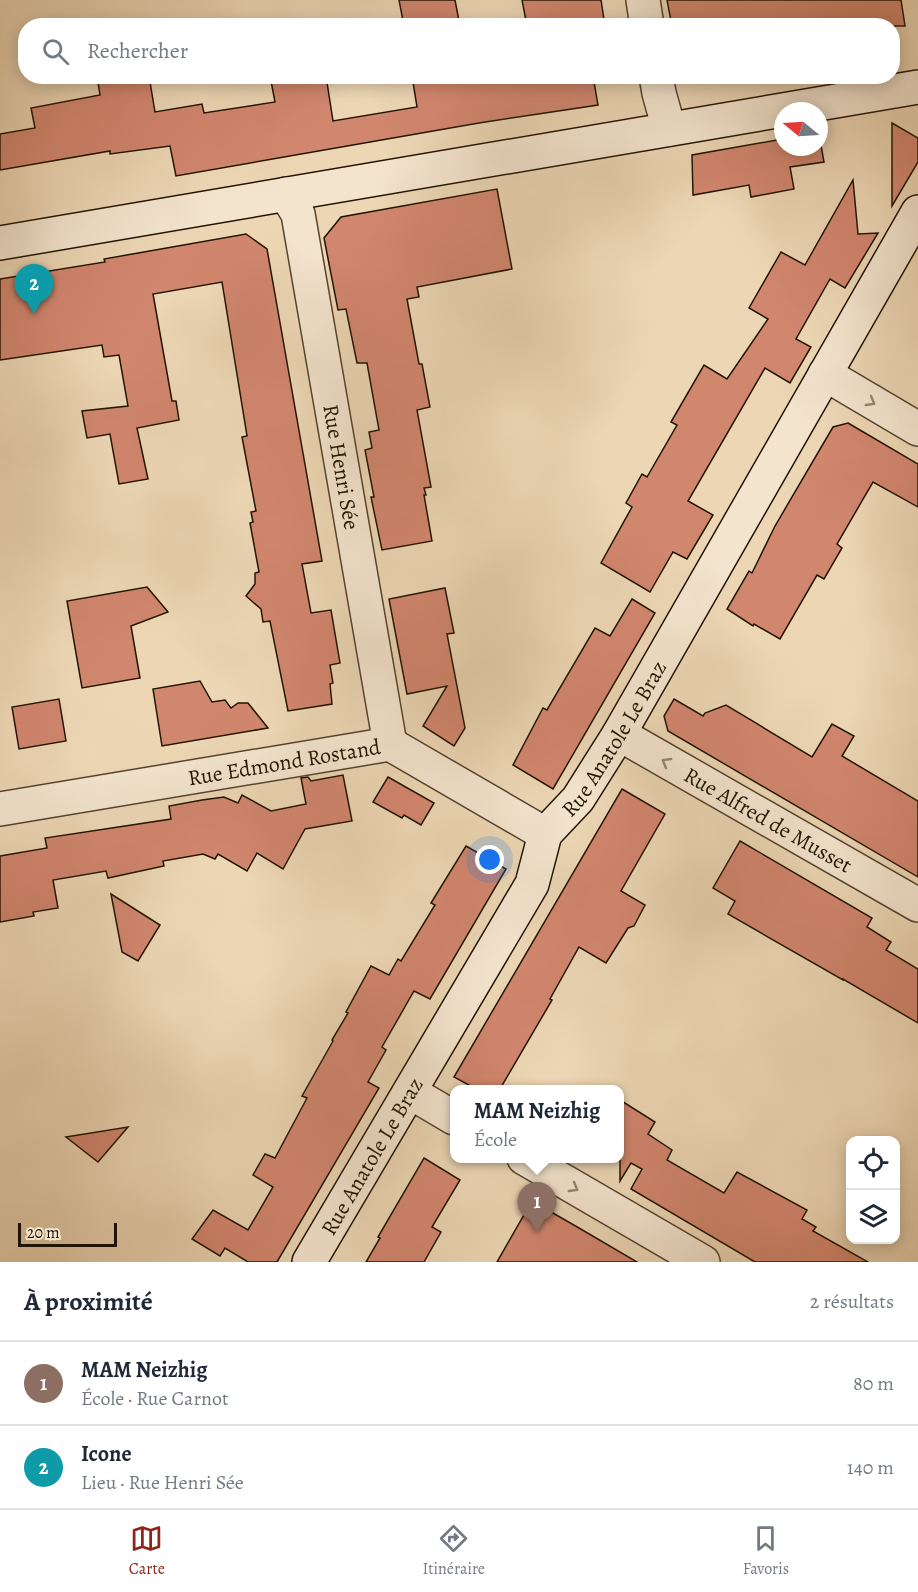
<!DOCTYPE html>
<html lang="fr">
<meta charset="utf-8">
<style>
:root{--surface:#fff;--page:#f6f6f7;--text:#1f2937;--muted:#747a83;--line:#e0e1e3;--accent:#8f2418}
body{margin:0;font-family:Alegreya,serif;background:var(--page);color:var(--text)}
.controls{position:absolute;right:18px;bottom:18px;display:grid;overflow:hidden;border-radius:12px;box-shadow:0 3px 15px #0003}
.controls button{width:54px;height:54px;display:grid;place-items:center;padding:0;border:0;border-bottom:2px solid var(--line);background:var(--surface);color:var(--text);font:30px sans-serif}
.compass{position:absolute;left:774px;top:102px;width:54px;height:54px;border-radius:50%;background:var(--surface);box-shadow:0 3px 15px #0003;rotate:288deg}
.scale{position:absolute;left:18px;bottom:15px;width:99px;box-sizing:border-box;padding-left:6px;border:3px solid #211402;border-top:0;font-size:16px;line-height:21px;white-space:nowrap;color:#211402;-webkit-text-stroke:4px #f3e4ce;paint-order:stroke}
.you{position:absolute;left:490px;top:860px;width:21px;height:21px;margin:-15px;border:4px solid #fff;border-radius:50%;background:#1a73e8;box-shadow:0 0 0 9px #1a73e833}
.badge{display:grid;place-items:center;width:39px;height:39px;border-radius:50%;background:var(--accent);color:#fff;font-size:20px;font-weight:700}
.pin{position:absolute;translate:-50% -50px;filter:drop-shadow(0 2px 3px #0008)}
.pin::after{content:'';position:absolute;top:32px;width:21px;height:18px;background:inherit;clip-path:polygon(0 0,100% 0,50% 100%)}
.popup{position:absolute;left:450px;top:1085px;width:174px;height:78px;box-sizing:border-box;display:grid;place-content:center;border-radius:12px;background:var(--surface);filter:drop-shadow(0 2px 4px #0005);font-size:20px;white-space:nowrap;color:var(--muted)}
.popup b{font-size:22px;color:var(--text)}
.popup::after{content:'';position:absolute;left:50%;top:100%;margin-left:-12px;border:12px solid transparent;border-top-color:var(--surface)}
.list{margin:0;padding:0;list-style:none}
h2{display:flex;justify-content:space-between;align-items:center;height:78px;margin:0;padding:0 24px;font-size:26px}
h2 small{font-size:20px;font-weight:400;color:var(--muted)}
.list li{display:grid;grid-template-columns:39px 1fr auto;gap:18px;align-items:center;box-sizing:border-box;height:84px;padding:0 24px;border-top:2px solid var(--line)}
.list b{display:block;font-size:22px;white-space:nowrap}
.list p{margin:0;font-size:20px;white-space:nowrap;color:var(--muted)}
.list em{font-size:20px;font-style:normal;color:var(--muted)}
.icon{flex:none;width:33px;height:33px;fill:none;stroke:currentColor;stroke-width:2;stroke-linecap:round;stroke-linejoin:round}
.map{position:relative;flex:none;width:918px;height:1262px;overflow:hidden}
.search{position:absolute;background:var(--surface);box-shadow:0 3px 15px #0003;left:18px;right:18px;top:18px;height:66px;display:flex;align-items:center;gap:15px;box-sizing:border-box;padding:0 21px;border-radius:24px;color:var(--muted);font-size:22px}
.sheet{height:246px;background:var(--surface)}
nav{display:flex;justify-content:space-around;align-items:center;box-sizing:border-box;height:84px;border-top:2px solid var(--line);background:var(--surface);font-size:16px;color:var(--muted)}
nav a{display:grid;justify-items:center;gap:3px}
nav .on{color:var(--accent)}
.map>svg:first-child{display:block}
</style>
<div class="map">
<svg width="918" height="1262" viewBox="0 0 918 1262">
<rect width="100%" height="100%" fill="#ecd6b4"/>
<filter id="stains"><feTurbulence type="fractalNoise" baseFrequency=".00333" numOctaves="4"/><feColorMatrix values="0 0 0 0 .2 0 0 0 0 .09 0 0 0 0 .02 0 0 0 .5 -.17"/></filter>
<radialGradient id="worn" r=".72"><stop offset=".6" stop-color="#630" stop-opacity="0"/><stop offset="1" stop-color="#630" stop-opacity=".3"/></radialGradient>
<g fill="#d1866e" stroke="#211402" stroke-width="1.5">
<path d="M 399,0 L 455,0 L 460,26 L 404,26 Z"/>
<path d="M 522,0 L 601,0 L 605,26 L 527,26 Z"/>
<path d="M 667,0 L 901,0 L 905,26 L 672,26 Z"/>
<path d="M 97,76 L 149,76 L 155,112 L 202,104 L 204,113 L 275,102 L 271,81 L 295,76 L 326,76 L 333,121 L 417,107 L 412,76 L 593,76 L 598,105 L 479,123 L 176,176 L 170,146 L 110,154 L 110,151 L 0,170 L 0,134 L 35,128 L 31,108 L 100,95 Z"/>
<path d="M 892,123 L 918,138 L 918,162 L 892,206 Z"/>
<path d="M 819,134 L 824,162 L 790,167 L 794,189 L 751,197 L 749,185 L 693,195 L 692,155 L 783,139 L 783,147 L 819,147 Z"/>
<path d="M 853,180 L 858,234 L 878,233 L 845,288 L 830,279 L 796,339 L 811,347 L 790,383 L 765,368 L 688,501 L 713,515 L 687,559 L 673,552 L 650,592 L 601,563 L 632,507 L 626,503 L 642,474 L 647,477 L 677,425 L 671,422 L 704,365 L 727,379 L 768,319 L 749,308 L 781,252 L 805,265 Z"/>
<path d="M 497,189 L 512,269 L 417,287 L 419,297 L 407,299 L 419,364 L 422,364 L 430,407 L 417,410 L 431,487 L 424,488 L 426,495 L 424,495 L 432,541 L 382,550 L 371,497 L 374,497 L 365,450 L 372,448 L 369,432 L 379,430 L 367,363 L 357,363 L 346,309 L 338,310 L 324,238 L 341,217 Z"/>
<path d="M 246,234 L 267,249 L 322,561 L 302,564 L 311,613 L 331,610 L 340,663 L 330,665 L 333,683 L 330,684 L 332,704 L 288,711 L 270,621 L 263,622 L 261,609 L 246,596 L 255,584 L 255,573 L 259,572 L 250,523 L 253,522 L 251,512 L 256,511 L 242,437 L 247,436 L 222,282 L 153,294 L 172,401 L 176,401 L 179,420 L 137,428 L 148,479 L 119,484 L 110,434 L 87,438 L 82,411 L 128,406 L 119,355 L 104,357 L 102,345 L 0,360 L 0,279 L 105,262 L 104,259 Z"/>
<path d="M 848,423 L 918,464 L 918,507 L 873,482 L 837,544 L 842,548 L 824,579 L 817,575 L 780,639 L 754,624 L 753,626 L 727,609 L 749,571 L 752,573 L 775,526 L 833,427 Z"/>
<path d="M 147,587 L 168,612 L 131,626 L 140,678 L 82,688 L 67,601 Z"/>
<path d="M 445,588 L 454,633 L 447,634 L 465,728 L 454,746 L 423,726 L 447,686 L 407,694 L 389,599 Z"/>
<path d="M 632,599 L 655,613 L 553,789 L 513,765 L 543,708 L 547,710 L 595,628 L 610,636 Z"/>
<path d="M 200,681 L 212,702 L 225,700 L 231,708 L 238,703 L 248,703 L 268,728 L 162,746 L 153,689 Z"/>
<path d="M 59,699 L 66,741 L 19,749 L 12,707 Z"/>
<path d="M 674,699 L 703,716 L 705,713 L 726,705 L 812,757 L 832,724 L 854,736 L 842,756 L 918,801 L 918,877 L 668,731 L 664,716 Z"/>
<path d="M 343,775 L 352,821 L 305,829 L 283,869 L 257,853 L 247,871 L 218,854 L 215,859 L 203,854 L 163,861 L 164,866 L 108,878 L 106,871 L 53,880 L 58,908 L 33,912 L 34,916 L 0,922 L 0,856 L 47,848 L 45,838 L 171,819 L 169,806 L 202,800 L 224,797 L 238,803 L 242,795 L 271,811 L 306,804 L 301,778 L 308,777 L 311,781 Z"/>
<path d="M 388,777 L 434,803 L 421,825 L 404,815 L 402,818 L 373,802 Z"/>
<path d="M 622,789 L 665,814 L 621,891 L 645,905 L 634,926 L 628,928 L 606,963 L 579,947 L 550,999 L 552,1000 L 500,1089 L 476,1089 L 454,1077 Z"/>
<path d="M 740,841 L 872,918 L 867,927 L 891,942 L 886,950 L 918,969 L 918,1023 L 843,979 L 843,980 L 728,914 L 735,901 L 713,888 Z"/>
<path d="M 466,846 L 506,869 L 430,999 L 414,991 L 382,1047 L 386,1050 L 368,1082 L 379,1088 L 277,1262 L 248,1262 L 225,1248 L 220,1256 L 192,1239 L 213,1210 L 248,1230 L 273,1187 L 253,1175 L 265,1154 L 275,1158 L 307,1098 L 302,1096 L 333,1041 L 332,1040 L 348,1013 L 346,1012 L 371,966 L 389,975 L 398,959 L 401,961 L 435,905 L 431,903 Z"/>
<path d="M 111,894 L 160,925 L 138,961 L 122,952 Z"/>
<path d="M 620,1100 L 655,1122 L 648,1134 L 672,1150 L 667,1160 L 724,1193 L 737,1172 L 807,1210 L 802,1219 L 816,1227 L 813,1231 L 868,1262 L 755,1262 L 631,1189 L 642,1169 L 631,1163 L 620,1181 Z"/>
<path d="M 128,1127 L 98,1162 L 66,1137 Z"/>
<path d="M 424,1158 L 460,1180 L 432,1227 L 441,1232 L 424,1262 L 366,1262 L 380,1238 L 378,1237 Z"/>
<path d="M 532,1201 L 579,1228 L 637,1262 L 497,1262 Z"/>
</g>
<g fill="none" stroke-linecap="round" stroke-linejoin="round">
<g stroke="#54442e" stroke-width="36">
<g id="street">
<path d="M 643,0 L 647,26"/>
<path d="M 656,76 L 659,93 L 669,129"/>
<path id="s1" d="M 286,194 L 298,214 L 390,744"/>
<path d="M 825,374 L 918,429"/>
<path id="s2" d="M 619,734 L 918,905"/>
<path id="s3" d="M 0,809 L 390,744 L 545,834"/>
<path d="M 410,1092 L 454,1118"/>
<path d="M 524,1158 L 703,1262"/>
</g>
</g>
<g stroke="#211402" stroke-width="36">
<g id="secondary">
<path d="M 0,243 L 918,87"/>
<path id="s4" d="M 309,1262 L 532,884 L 545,834 L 578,799 L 619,734 L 918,212"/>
</g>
</g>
<use href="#street" stroke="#f3e4ce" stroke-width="33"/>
<use href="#secondary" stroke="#f3e4ce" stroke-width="33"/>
</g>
<defs><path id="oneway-chevron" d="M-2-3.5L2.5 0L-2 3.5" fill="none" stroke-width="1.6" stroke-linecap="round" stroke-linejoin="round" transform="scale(1.5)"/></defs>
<g stroke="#948672">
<use href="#oneway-chevron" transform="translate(871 402) rotate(30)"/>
<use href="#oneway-chevron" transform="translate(666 762) rotate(-150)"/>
<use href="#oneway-chevron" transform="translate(574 1188) rotate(30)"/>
</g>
<g text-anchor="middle" stroke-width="4.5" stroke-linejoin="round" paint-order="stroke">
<g font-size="22" fill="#211402" stroke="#f3e4ce">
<text dy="8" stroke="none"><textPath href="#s1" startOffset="280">Rue Henri Sée</textPath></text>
<text dy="8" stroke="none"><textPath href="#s4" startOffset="609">Rue Anatole Le Braz</textPath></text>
<text dy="8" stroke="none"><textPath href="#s3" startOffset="288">Rue Edmond Rostand</textPath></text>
<text dy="8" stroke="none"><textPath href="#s2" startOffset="172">Rue Alfred de Musset</textPath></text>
<text dy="8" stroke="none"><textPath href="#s4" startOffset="123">Rue Anatole Le Braz</textPath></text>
</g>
</g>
<rect width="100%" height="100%" filter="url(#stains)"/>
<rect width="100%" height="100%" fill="url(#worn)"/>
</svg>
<div class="controls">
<button><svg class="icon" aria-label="locate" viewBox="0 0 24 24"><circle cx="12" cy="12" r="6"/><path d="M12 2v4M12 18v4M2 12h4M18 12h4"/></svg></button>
<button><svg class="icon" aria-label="layers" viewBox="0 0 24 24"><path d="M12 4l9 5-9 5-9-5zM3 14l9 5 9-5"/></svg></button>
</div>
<svg class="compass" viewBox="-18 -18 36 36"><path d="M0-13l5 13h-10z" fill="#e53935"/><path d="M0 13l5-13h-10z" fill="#747a83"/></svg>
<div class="scale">20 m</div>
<div class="you"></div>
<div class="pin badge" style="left:537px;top:1232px;background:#8d6e63">1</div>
<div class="popup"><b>MAM Neizhig</b>École</div>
<div class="pin badge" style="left:34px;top:314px;background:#0f9aa8">2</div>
<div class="search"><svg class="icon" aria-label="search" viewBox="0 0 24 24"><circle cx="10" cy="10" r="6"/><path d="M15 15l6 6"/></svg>Rechercher</div>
</div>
<section class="sheet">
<h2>À proximité<small>2 résultats</small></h2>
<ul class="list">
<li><span class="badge" style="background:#8d6e63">1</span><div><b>MAM Neizhig</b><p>École · Rue Carnot</p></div><em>80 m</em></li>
<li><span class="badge" style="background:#0f9aa8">2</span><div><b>Icone</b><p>Lieu · Rue Henri Sée</p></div><em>140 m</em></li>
</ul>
</section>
<nav>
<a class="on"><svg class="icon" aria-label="map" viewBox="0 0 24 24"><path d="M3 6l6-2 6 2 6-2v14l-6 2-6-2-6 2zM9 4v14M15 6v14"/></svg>Carte</a>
<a><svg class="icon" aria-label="directions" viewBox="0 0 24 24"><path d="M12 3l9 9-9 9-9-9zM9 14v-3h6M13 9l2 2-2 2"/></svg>Itinéraire</a>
<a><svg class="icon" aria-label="saved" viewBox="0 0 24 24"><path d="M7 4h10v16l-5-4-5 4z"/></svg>Favoris</a>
</nav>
